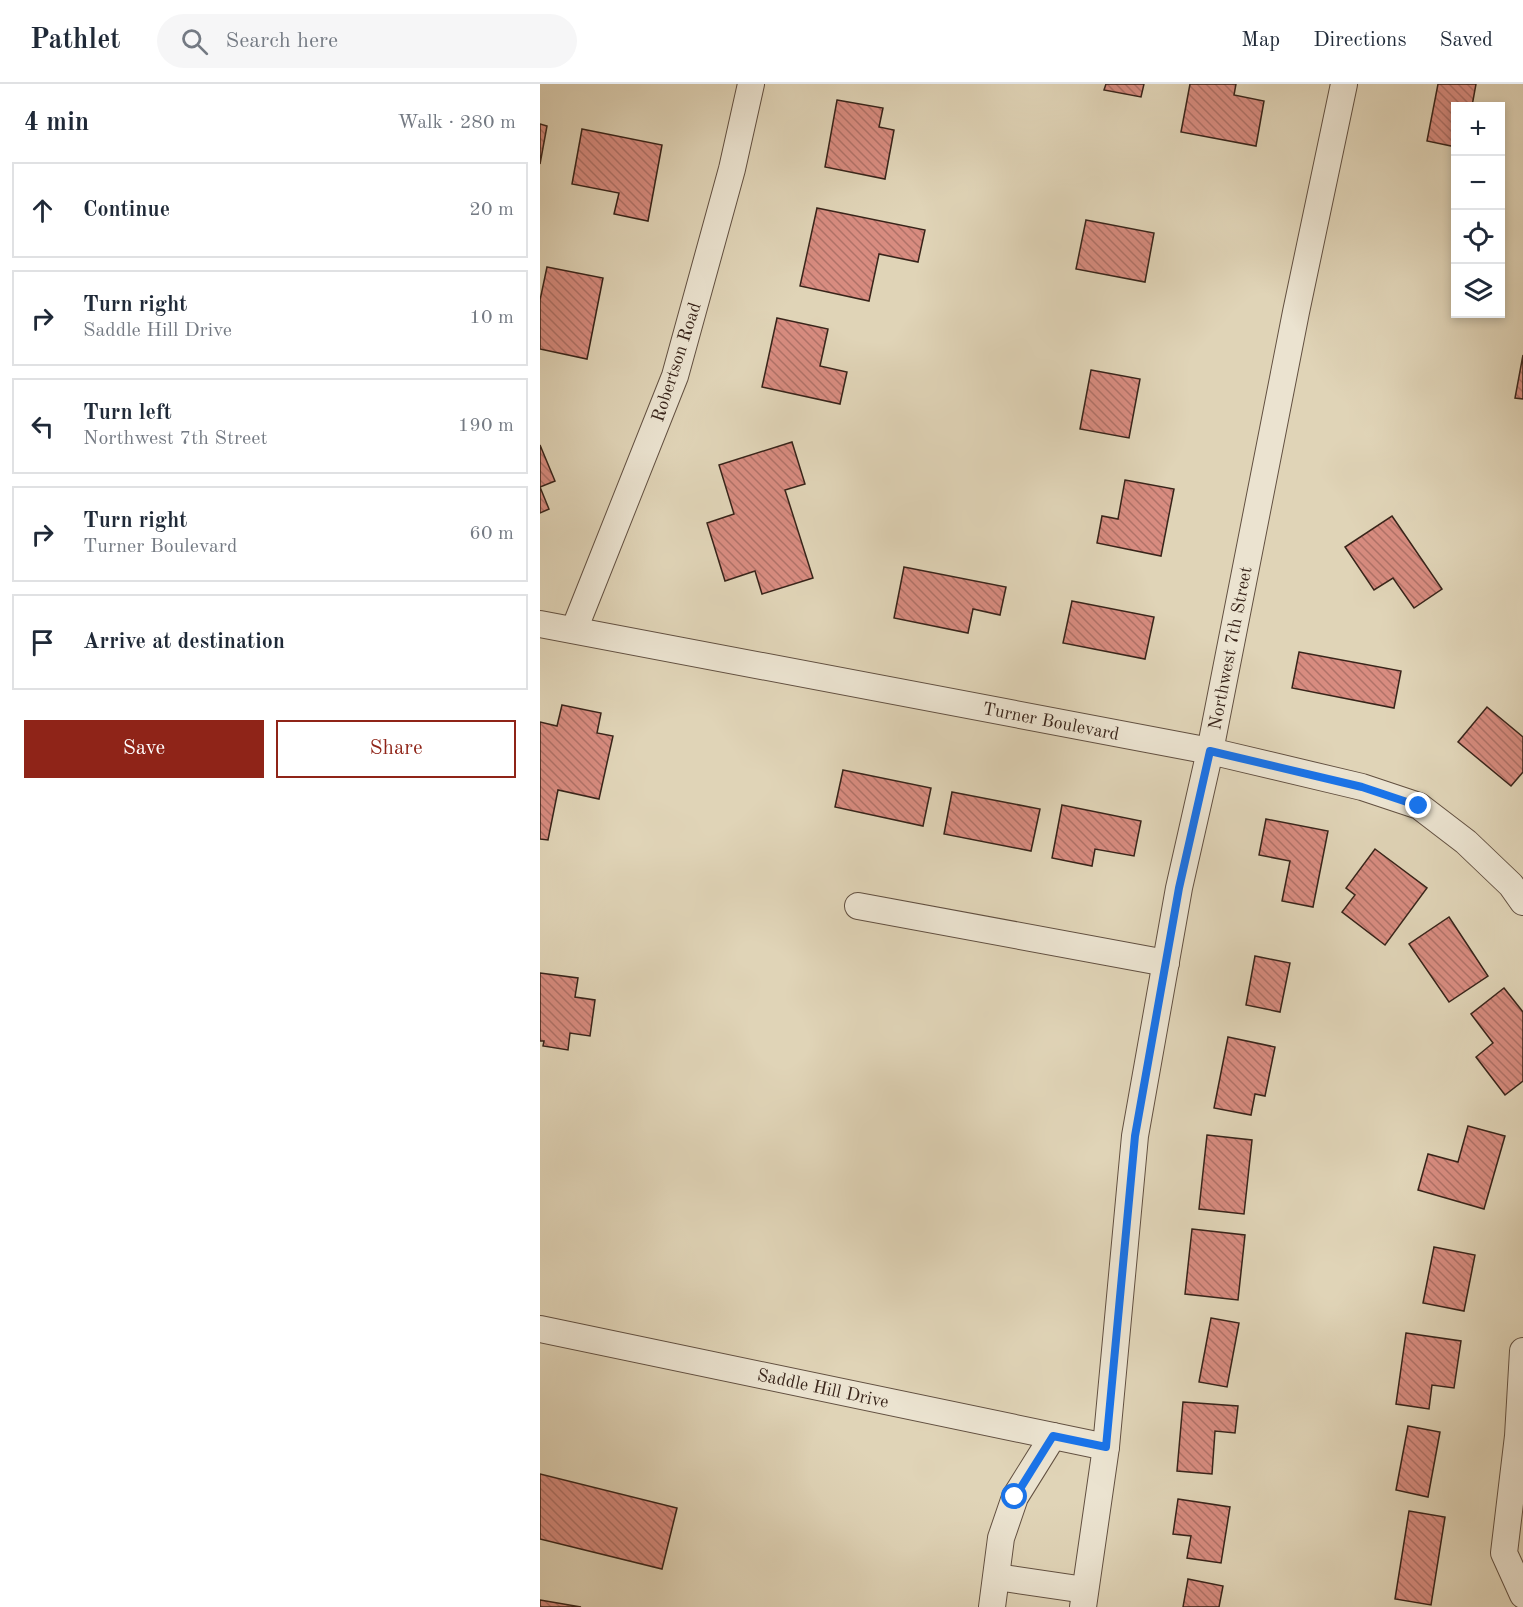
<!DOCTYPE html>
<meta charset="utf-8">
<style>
:root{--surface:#fff;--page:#f6f6f7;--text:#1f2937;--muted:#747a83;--line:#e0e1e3;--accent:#8f2418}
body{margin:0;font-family:"Old Standard TT",serif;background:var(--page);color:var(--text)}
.controls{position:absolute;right:18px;top:18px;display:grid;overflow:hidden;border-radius:0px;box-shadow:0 3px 9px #0003}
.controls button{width:54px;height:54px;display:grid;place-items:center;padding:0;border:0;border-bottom:2px solid var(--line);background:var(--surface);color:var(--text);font:30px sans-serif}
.stop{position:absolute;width:18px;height:18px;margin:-14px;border:4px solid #1a73e8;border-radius:50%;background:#fff}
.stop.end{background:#1a73e8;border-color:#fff;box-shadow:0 2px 6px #0008}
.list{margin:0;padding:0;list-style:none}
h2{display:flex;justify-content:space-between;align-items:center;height:78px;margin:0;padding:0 24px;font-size:26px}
h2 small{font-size:20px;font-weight:400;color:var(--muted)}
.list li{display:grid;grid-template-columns:39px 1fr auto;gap:18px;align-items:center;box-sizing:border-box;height:96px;margin:0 12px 12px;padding:0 12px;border:2px solid var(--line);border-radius:0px}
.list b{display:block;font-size:22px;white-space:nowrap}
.list p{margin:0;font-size:20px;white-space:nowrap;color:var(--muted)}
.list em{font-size:20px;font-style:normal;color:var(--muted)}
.actions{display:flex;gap:12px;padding:18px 24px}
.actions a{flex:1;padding:14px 0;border:2px solid var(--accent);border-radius:0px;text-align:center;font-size:21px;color:var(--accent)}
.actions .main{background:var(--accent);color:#fff}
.icon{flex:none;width:33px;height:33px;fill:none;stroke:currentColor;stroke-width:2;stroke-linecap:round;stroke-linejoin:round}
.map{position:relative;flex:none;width:983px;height:1523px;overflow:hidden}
header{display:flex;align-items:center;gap:36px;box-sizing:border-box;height:84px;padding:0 30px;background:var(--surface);border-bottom:2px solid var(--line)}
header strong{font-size:28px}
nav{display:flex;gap:33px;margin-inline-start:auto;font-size:21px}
.search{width:420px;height:54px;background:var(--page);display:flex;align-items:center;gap:15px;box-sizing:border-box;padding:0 21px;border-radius:33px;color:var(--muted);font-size:22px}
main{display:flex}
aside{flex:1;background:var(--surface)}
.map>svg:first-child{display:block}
</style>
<header>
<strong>Pathlet</strong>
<div class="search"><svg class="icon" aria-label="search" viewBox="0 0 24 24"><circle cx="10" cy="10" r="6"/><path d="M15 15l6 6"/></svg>Search here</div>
<nav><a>Map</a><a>Directions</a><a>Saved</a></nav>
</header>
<main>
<aside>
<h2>4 min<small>Walk · 280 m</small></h2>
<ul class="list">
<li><svg class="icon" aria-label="ahead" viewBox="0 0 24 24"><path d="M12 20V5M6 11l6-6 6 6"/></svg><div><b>Continue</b></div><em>20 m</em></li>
<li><svg class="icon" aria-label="right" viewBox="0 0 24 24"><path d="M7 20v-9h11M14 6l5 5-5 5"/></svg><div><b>Turn right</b><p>Saddle Hill Drive</p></div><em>10 m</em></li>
<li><svg class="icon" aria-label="left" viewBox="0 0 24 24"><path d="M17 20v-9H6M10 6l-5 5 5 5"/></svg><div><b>Turn left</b><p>Northwest 7th Street</p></div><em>190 m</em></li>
<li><svg class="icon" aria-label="right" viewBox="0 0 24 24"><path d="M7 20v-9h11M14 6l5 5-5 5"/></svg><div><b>Turn right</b><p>Turner Boulevard</p></div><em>60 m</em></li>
<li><svg class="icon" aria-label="arrive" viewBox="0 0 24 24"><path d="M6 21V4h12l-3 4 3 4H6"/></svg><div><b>Arrive at destination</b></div></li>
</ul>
<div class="actions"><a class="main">Save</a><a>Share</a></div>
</aside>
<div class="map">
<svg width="983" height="1523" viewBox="0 0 983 1523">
<defs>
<pattern id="building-back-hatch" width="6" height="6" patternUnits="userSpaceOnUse" patternTransform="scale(1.5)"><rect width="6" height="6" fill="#d88c80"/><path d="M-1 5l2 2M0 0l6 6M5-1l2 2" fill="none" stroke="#b07268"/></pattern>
</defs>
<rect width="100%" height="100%" fill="#e0d4b7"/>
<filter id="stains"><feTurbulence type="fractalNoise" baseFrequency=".00333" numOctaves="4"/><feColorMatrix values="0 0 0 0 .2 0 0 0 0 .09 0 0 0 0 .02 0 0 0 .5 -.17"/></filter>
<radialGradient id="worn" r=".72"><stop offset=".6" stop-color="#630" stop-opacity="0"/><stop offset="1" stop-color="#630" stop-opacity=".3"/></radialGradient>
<g fill="url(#building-back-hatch)" stroke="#38241a" stroke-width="1.5">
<path d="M 566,0 L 604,0 L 601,13 L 564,6 Z"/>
<path d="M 650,0 L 696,0 L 694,11 L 724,17 L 716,62 L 641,48 Z"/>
<path d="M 898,0 L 936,0 L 932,22 L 916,22 L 916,63 L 887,57 Z"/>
<path d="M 297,16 L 343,24 L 339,43 L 354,46 L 345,95 L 285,83 Z"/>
<path d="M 0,40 L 7,42 L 0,80 Z"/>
<path d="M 42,45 L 122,61 L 108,137 L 74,130 L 79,109 L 32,100 Z"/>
<path d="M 277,124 L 385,146 L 378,178 L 339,170 L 329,217 L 260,202 Z"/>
<path d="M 546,136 L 614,149 L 605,198 L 536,185 Z"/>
<path d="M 7,183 L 63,194 L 47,275 L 0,265 L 0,216 Z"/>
<path d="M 237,234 L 288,245 L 280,282 L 307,288 L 300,320 L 222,303 Z"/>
<path d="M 983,271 L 983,315 L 975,314 Z"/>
<path d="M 551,286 L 600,295 L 589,354 L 540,345 Z"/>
<path d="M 252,358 L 265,400 L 245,406 L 273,494 L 222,510 L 215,487 L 185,497 L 167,439 L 194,430 L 179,381 Z"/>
<path d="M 0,361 L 15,397 L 0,403 L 9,425 L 0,429 Z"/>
<path d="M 585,396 L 634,405 L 621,472 L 557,459 L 562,432 L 578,435 Z"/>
<path d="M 852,432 L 902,505 L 874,524 L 853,494 L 834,506 L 805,463 Z"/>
<path d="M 364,483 L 466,503 L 460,531 L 433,525 L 428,549 L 354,534 Z"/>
<path d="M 532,517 L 614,533 L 605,575 L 523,559 Z"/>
<path d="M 759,568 L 861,587 L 854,624 L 752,604 Z"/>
<path d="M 22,621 L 61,629 L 57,649 L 73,652 L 59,715 L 18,706 L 8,756 L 0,755 L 0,638 L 17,642 Z"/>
<path d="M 947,623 L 983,653 L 983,688 L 971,702 L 918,658 Z"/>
<path d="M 303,686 L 391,704 L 383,742 L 295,723 Z"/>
<path d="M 412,708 L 500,725 L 491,767 L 404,750 Z"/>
<path d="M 522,721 L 601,737 L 594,772 L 555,765 L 552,782 L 512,774 Z"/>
<path d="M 726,735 L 788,747 L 773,823 L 742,817 L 750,777 L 719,771 Z"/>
<path d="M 835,765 L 887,804 L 845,861 L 802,828 L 815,811 L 806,804 Z"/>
<path d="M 909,833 L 948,892 L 909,918 L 869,860 Z"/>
<path d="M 715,872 L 750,879 L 740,928 L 706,921 Z"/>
<path d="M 0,889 L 38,894 L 35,913 L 55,916 L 50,952 L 30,949 L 28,966 L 3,962 L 4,957 L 0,957 Z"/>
<path d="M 964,904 L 983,928 L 983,997 L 965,1011 L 936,973 L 953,959 L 931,930 Z"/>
<path d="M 688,953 L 735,963 L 725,1012 L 715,1010 L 711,1031 L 674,1024 Z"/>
<path d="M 928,1042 L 965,1052 L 944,1125 L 878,1106 L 888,1070 L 918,1078 Z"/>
<path d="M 667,1051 L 712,1056 L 704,1130 L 659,1125 Z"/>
<path d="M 652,1145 L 705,1151 L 698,1216 L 645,1210 Z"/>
<path d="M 894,1163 L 935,1171 L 924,1227 L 883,1219 Z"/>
<path d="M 671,1234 L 699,1239 L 687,1303 L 659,1298 Z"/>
<path d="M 866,1249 L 921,1257 L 914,1304 L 892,1301 L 889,1325 L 856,1320 Z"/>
<path d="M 643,1318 L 698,1322 L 695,1349 L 675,1347 L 672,1390 L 637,1387 Z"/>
<path d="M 868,1342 L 900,1348 L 888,1413 L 856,1406 Z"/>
<path d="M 0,1390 L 137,1424 L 122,1485 L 0,1455 Z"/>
<path d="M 638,1415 L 690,1423 L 681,1479 L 647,1474 L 651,1452 L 633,1450 Z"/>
<path d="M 869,1427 L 905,1433 L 891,1521 L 855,1515 Z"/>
<path d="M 648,1495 L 683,1502 L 679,1523 L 643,1523 Z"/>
<path d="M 0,1516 L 41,1523 L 0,1523 Z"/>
</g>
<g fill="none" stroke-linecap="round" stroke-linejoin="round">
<g stroke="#625041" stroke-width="28">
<g id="minor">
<path d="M 0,540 L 670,667 L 822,703 L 879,722 L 926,758 L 971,801 L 983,818"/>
<path d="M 34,546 L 135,292 L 192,85 L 211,0"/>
<path d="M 318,822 L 626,879"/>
<path d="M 0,1245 L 566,1363"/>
<path d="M 983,1267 L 978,1352 L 964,1469 L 983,1511"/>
<path d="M 457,1493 L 545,1506"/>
<path d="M 452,1523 L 461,1454 L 475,1413 L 513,1352"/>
<path d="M 543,1523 L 566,1363 L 595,1052 L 639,804 L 670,667 L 756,228 L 804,0"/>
</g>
</g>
<use href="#minor" stroke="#ebe3d0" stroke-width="26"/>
</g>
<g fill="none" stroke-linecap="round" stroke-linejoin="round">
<path stroke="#1a73e8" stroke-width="8" d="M 475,1413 L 513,1352 L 566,1363 L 595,1052 L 639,804 L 670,667 L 822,703 L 879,722"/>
</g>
<g text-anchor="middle" stroke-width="6" stroke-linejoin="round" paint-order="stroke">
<g font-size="18" fill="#38241a" stroke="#ebe3d0">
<text transform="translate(136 278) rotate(-72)" y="6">Robertson Road</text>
<text transform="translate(690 564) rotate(-79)" y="6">Northwest 7th Street</text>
<text transform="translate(511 637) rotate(11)" y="6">Turner Boulevard</text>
<text transform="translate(283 1304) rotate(12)" y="6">Saddle Hill Drive</text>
</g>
</g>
<rect width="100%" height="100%" filter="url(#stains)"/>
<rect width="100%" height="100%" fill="url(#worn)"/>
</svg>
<div class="controls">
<button>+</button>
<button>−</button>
<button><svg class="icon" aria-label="locate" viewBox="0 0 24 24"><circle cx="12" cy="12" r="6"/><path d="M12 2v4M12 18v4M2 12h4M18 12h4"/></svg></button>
<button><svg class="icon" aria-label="layers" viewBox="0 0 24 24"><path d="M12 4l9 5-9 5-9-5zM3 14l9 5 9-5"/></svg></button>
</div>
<div class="stop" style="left:475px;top:1413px"></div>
<div class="stop end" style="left:879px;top:722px"></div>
</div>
</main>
